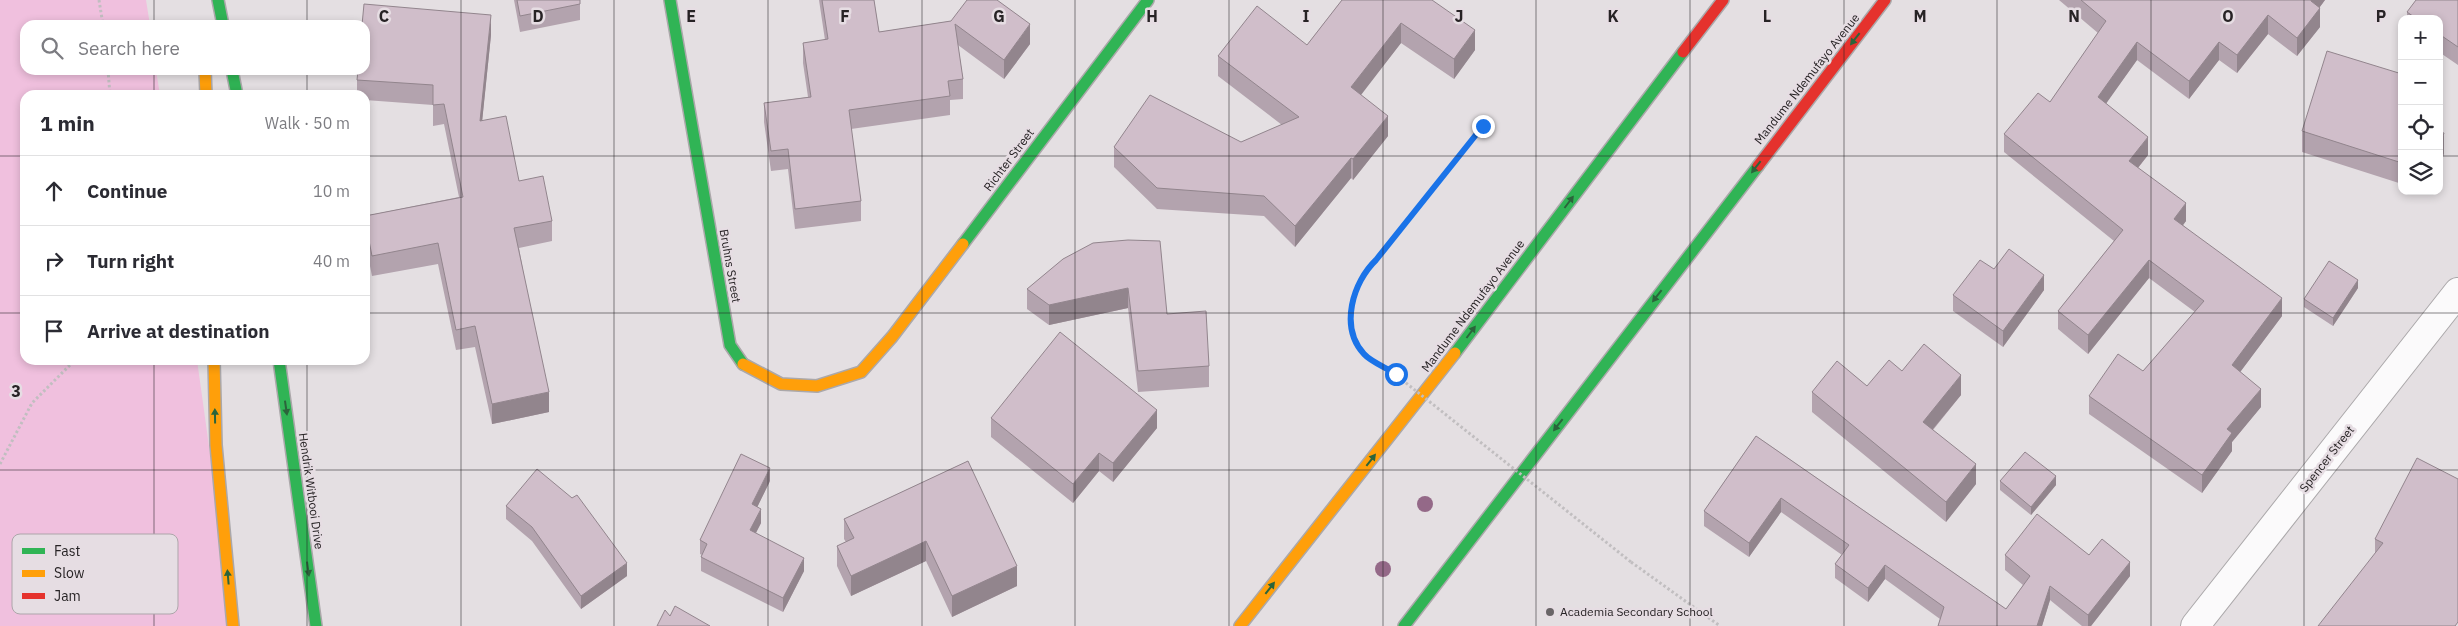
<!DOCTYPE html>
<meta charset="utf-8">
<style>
:root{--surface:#fff;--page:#f7f7f7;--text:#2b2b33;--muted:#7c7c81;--line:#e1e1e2}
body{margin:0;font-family:"IBM Plex Sans",sans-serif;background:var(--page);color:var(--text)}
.controls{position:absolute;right:15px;top:15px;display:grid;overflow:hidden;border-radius:10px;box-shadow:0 2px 8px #0003}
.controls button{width:45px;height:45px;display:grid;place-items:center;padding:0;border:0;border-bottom:1px solid var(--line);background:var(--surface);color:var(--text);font:25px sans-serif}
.stop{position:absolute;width:15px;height:15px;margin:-11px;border:4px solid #1a73e8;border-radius:50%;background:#fff}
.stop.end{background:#1a73e8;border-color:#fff;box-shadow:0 1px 5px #0008}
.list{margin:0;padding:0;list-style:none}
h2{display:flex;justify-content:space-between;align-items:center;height:65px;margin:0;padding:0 20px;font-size:21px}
h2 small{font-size:16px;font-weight:400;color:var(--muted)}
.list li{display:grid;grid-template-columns:32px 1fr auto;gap:15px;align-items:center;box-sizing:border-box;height:70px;padding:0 20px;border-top:1px solid var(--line)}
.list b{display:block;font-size:19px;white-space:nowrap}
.list em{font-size:16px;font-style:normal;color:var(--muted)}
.icon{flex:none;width:28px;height:28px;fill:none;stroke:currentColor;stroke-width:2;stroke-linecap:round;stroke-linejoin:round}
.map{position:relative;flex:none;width:2458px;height:626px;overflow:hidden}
.search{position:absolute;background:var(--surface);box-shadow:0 2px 8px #0003;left:20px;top:20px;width:350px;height:55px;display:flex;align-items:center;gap:12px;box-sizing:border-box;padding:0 18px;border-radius:15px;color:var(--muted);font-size:19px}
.panel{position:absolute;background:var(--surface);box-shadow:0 2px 8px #0003;left:20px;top:90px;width:350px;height:275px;border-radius:15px}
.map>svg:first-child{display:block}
</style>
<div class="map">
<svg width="2458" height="626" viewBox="0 0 2458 626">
<rect width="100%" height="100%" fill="#e4dfe2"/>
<path fill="#f0c0de" d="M 0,0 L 146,0 L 150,25 L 25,25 L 25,70 L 156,70 L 160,95 L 25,95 L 25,360 L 197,360 L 234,626 L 0,626 Z"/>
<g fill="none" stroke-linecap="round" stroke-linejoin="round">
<g stroke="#aba8aa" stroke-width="30">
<path id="street" d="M 2195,626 L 2458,292"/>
</g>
<g stroke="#aba8aa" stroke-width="14">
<g id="fast">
<path d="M 218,0 L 223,25"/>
<path d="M 670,0 L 730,345 L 743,364"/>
<path d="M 232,70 L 237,95"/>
<path d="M 963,244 L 1148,0"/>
<path d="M 1455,353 L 1683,52"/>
<path d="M 279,360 L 316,626"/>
<path d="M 1404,626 L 1758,166"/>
</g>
</g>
<g stroke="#aba8aa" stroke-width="14">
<g id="slow">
<path d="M 205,70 L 206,95"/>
<path d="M 214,360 L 216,445 L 233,626"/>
<path d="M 743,364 L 781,384 L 817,386 L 861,372 L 892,337 L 963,244"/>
<path d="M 1240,626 L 1455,353"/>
</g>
</g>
<g stroke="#aba8aa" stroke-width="14">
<g id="jam">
<path d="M 1683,52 L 1723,0"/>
<path d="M 1758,166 L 1885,0"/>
</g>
</g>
<g stroke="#c1bec0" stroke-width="3" stroke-dasharray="2.5 2.5" stroke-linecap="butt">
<path d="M 99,0 L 103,25"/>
<path d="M 108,70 L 110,95"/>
<path d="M 1376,260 L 1483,127"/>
<path d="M 0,464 L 32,403 L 75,360"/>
<path d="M 1631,562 L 1720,626"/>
</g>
<use href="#street" stroke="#fbfafb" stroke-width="28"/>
<use href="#fast" stroke="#30b455" stroke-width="11"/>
<use href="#slow" stroke="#ff9f0a" stroke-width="11"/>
<use href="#jam" stroke="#e5322d" stroke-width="11"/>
<path stroke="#c1bec0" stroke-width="3" stroke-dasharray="2.5 2.5" stroke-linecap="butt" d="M 1376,260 C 1353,282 1339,326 1364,354 C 1371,362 1387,368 1396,375 L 1631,562"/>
</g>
<g fill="#946988">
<circle cx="1425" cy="504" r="8"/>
<circle cx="1383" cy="569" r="8"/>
</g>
<g fill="#b3a3ae">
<path d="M 514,0 L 580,0 L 580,20 L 520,32 Z"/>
<path d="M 819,0 L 874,0 L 879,32 L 951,21 L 1030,44 L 1004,79 L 958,45 L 963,79 L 963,99 L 950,100 L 950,115 L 851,129 L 861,201 L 861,221 L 795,229 L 788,169 L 771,171 L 764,122 L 764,103 L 808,97 L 803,63 L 803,43 L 825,40 Z"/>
<path d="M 1342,0 L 1475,50 L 1454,79 L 1401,43 L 1360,95 L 1388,136 L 1353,180 L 1351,178 L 1295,247 L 1264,216 L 1157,209 L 1114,167 L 1114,147 L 1241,142 L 1282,125 L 1218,76 L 1218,56 L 1307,45 Z"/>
<path d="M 2059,0 L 2325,0 L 2319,8 L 2320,27 L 2297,56 L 2268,34 L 2237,73 L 2219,60 L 2189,99 L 2137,60 L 2106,103 L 2148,155 L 2138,168 L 2186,221 L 2183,225 L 2282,316 L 2240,372 L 2261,407 L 2232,442 L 2232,451 L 2202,493 L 2089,414 L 2089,396 L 2143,371 L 2195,312 L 2149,278 L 2088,354 L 2058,329 L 2058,311 L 2114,241 L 2004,152 L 2004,134 L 2050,102 L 2098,33 Z"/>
<path d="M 2458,0 L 2458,65 L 2439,52 L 2439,19 L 2407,19 L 2407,12 Z"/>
<path d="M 491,35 L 482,121 L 519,181 L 552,221 L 552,241 L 519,248 L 549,412 L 492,424 L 475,347 L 456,350 L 438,264 L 372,276 L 365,241 L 365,216 L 459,197 L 444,124 L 433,126 L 433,105 L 365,100 L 365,95 L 357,95 L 357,80 Z"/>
<path d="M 2402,74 L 2402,184 L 2302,152 L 2302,131 Z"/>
<path d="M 1093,243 L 1167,314 L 1209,366 L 1209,387 L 1138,392 L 1128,308 L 1049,325 L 1027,309 L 1027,289 Z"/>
<path d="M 1994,269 L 2044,290 L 2003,347 L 1953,311 L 1953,295 Z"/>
<path d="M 2358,288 L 2333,326 L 2304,307 L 2304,299 Z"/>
<path d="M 1902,371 L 1961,395 L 1933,430 L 1976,484 L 1946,522 L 1812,412 L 1812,392 L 1867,386 Z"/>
<path d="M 991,418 L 1157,428 L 1113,482 L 1099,471 L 1073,503 L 991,437 Z"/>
<path d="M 1756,436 L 2006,609 L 2023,585 L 2005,570 L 2005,555 L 2089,555 L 2130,576 L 2091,626 L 2082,626 L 2050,600 L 2042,626 L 1938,626 L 1940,619 L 1885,579 L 1868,602 L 1835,578 L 1835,564 L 1842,555 L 1781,512 L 1749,557 L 1704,526 L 1704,511 Z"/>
<path d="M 968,461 L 1017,586 L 952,617 L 926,561 L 851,596 L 837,566 L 837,546 L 846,542 L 844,539 L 844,519 Z"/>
<path d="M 2458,479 L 2375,553 L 2375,539 Z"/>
<path d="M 770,481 L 757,507 L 761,523 L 756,533 L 804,571 L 783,612 L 701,571 L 701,557 L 702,555 L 700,554 L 700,540 Z"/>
<path d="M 2000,481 L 2056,485 L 2031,515 L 2000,490 Z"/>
<path d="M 572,498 L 627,576 L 581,609 L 532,541 L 506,519 L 506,506 Z"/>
</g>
<g fill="#92858d">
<path d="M 2311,0 L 2325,0 L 2311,19 Z"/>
<path d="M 2320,8 L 2320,27 L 2297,56 L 2297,38 Z"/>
<path d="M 491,15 L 491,35 L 480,142 L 480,121 Z"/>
<path d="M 2268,15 L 2268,34 L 2237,73 L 2237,55 Z"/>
<path d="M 1401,23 L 1401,43 L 1351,108 L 1351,87 Z"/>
<path d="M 1030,24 L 1030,44 L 1004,79 L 1004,60 Z"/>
<path d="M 1475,30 L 1475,50 L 1454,79 L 1454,59 Z"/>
<path d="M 2137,42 L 2137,60 L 2098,115 L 2098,97 Z"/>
<path d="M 2219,42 L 2219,60 L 2189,99 L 2189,81 Z"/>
<path d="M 1388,116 L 1388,136 L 1353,180 L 1353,159 Z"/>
<path d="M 2444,133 L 2444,154 L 2439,168 L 2439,147 Z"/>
<path d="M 2148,137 L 2148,155 L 2129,179 L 2129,161 Z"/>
<path d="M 1351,158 L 1351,178 L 1295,247 L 1295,226 Z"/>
<path d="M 2186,203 L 2186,221 L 2174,237 L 2174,219 Z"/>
<path d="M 2149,260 L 2149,278 L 2088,354 L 2088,335 Z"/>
<path d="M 2044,275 L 2044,290 L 2003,347 L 2003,331 Z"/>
<path d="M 2358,280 L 2358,288 L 2333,326 L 2333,318 Z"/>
<path d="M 1128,288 L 1128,308 L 1049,325 L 1049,305 Z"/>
<path d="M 2282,298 L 2282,316 L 2232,383 L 2232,365 Z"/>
<path d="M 1961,375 L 1961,395 L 1923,441 L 1923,422 Z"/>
<path d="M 2261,389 L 2261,407 L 2232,442 L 2232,451 L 2202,493 L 2202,475 L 2227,429 Z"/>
<path d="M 549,392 L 549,412 L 492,424 L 492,404 Z"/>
<path d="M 1157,410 L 1157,428 L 1113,482 L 1113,463 Z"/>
<path d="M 1099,453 L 1099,471 L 1073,503 L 1073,484 Z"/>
<path d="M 1976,464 L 1976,484 L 1946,522 L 1946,502 Z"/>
<path d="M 770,468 L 770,481 L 752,518 L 752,504 Z"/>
<path d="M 2056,476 L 2056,485 L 2031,515 L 2031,507 Z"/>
<path d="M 1781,498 L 1781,512 L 1749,557 L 1749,543 Z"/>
<path d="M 761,509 L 761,523 L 750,544 L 750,530 Z"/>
<path d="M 926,541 L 926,561 L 851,596 L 851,576 Z"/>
<path d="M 804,558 L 804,571 L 783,612 L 783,598 Z"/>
<path d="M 2130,562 L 2130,576 L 2091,626 L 2088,626 L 2088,615 Z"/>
<path d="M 627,563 L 627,576 L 581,609 L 581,596 Z"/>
<path d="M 1885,565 L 1885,579 L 1868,602 L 1868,588 Z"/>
<path d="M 1017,566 L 1017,586 L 952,617 L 952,596 Z"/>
<path d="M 2050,586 L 2050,600 L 2042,626 L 2037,626 Z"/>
</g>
<g fill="#d0beca" stroke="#92858d">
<path d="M 517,0 L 580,0 L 580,4 L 520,16 Z"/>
<path d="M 822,0 L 874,0 L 879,32 L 951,21 L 967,0 L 997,0 L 1030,24 L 1004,60 L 955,24 L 963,79 L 948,81 L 950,96 L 849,110 L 861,201 L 795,209 L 788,149 L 771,151 L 764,103 L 811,97 L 803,43 L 828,39 Z"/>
<path d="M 1342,0 L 1432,0 L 1475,30 L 1454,59 L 1401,23 L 1351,87 L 1388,116 L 1353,159 L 1351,158 L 1295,226 L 1264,196 L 1157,188 L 1114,147 L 1150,95 L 1241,142 L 1299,117 L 1218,56 L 1257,6 L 1307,45 Z"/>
<path d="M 2081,0 L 2311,0 L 2311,1 L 2320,8 L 2297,38 L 2268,15 L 2237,55 L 2219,42 L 2189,81 L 2137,42 L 2098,97 L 2148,137 L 2129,161 L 2186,203 L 2174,219 L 2282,298 L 2232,365 L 2261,389 L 2227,429 L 2232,433 L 2202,475 L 2089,396 L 2118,354 L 2143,371 L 2204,301 L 2149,260 L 2088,335 L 2058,311 L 2123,230 L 2004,134 L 2038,93 L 2050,102 L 2106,21 Z"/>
<path d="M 2416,0 L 2458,0 L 2458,47 L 2439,34 L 2439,19 L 2417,19 L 2407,12 Z"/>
<path d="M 364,4 L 491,15 L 480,121 L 506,116 L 519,181 L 543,176 L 552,221 L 514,228 L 549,392 L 492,404 L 475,326 L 456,330 L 438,243 L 372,256 L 365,220 L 365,216 L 463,197 L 444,104 L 433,105 L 433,85 L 357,80 L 358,70 L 365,70 L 365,25 L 362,25 Z"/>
<path d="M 2327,51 L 2402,74 L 2402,163 L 2302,131 Z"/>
<path d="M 2439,132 L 2444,133 L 2439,147 Z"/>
<path d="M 1128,240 L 1160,241 L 1167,314 L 1206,311 L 1209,366 L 1138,371 L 1128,288 L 1049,305 L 1027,289 L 1063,259 L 1093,243 Z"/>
<path d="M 2009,249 L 2044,275 L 2003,331 L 1953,295 L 1980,260 L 1994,269 Z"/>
<path d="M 2329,261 L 2358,280 L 2333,318 L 2304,299 Z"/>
<path d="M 1060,332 L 1157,410 L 1113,463 L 1099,453 L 1073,484 L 991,418 Z"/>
<path d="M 1924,344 L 1961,375 L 1923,422 L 1976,464 L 1946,502 L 1812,392 L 1837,361 L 1867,386 L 1889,360 L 1902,371 Z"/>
<path d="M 1756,436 L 2006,609 L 2030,576 L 2005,555 L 2037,514 L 2089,555 L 2102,539 L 2130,562 L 2088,615 L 2050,586 L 2037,626 L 1938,626 L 1944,607 L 1885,565 L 1868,588 L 1835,564 L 1849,545 L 1781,498 L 1749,543 L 1704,511 Z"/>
<path d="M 2025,452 L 2056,476 L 2031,507 L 2000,481 Z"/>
<path d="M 741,454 L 770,468 L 752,504 L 761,509 L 750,530 L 804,558 L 783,598 L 701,557 L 707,544 L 700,540 Z"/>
<path d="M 2417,458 L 2458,479 L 2458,622 L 2455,626 L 2318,626 L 2383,543 L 2375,539 Z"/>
<path d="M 968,461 L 1017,566 L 952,596 L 926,541 L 851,576 L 837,546 L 854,538 L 844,519 Z"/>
<path d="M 537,469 L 572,498 L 577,495 L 627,563 L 581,596 L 532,527 L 506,506 Z"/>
<path d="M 675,606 L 710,626 L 657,626 L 665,610 L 670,616 Z"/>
</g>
<defs><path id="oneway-solid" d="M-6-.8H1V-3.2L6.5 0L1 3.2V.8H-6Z" transform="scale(1.25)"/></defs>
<g fill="#2b643b">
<use href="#oneway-solid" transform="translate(1855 39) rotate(128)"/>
<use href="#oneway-solid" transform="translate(1756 167) rotate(128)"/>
<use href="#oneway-solid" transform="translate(1569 202) rotate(-53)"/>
<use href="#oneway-solid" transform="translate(1657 296) rotate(128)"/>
<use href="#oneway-solid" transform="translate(1471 332) rotate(-53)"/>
<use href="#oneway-solid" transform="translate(286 408) rotate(82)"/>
<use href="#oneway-solid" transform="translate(215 416) rotate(-91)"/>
<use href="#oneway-solid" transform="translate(1558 425) rotate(128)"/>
<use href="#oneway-solid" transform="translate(1371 460) rotate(-52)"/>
<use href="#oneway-solid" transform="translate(308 569) rotate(82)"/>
<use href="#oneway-solid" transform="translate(228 577) rotate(-95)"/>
<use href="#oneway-solid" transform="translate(1270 588) rotate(-52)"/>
</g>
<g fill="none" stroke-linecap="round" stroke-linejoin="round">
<path stroke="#1a73e8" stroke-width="6" d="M 1396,374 C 1387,368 1371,362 1364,354 C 1339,327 1353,282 1376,260 L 1483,126"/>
</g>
<path fill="none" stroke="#272325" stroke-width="1" stroke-opacity="0.55" d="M 154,0 L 154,25M 307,0 L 307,25M 461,0 L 461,626M 614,0 L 614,626M 768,0 L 768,626M 922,0 L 922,626M 1075,0 L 1075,626M 1229,0 L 1229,626M 1383,0 L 1383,626M 1536,0 L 1536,626M 1690,0 L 1690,626M 1844,0 L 1844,626M 1997,0 L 1997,626M 2151,0 L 2151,626M 2304,0 L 2304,626M 154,70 L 154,95M 307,70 L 307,95M 0,156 L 25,156M 365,156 L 2402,156M 2439,156 L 2458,156M 0,313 L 25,313M 365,313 L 2458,313M 154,360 L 154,626M 307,360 L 307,626M 0,470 L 2458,470"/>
<circle fill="#696567" stroke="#e6dde3" stroke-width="2" cx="1550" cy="612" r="5"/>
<g text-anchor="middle" stroke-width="5" stroke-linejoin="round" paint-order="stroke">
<g font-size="12" fill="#272325" stroke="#e6dde3">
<text transform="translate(1807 79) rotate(-52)" y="4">Mandume Ndemufayo Avenue</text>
<text transform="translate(1009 160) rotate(-53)" y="4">Richter Street</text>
<text transform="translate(730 266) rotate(80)" y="4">Bruhns Street</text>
<text transform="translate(1473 306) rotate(-53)" y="4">Mandume Ndemufayo Avenue</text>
<text transform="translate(2327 459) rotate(-52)" y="4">Spencer Street</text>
<text transform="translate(311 491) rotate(82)" y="4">Hendrik Witbooi Drive</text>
</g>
<g font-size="12" fill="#272325" stroke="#e6dde3" text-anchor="start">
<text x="1560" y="616">Academia Secondary School</text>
</g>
</g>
<rect x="12" y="534" width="166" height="80" rx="8" fill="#e6dde3" stroke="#ada5aa" stroke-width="1"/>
<rect x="22" y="548" width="23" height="6" fill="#30b455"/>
<rect x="22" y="570" width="23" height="7" fill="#ff9f0a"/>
<rect x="22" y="593" width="23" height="6" fill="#e5322d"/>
<g font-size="14" fill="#272325">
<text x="54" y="556">Fast</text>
<text x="54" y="578">Slow</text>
<text x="54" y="601">Jam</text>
</g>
<g font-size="16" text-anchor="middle" font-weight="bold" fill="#272325" stroke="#e6dde3" stroke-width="5" stroke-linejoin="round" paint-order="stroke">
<text x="384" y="22">C</text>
<text x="538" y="22">D</text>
<text x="691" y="22">E</text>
<text x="845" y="22">F</text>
<text x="999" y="22">G</text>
<text x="1152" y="22">H</text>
<text x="1306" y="22">I</text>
<text x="1459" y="22">J</text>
<text x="1613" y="22">K</text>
<text x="1767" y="22">L</text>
<text x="1920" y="22">M</text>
<text x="2074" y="22">N</text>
<text x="2228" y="22">O</text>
<text x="2381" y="22">P</text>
<text x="16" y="397">3</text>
</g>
</svg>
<div class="controls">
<button>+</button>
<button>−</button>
<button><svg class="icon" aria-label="locate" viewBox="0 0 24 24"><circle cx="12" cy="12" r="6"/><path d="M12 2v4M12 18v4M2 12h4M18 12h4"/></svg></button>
<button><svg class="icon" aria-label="layers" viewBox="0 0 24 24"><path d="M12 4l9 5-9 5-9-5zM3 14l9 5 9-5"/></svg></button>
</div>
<div class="stop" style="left:1396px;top:374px"></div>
<div class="stop end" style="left:1483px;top:126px"></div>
<div class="search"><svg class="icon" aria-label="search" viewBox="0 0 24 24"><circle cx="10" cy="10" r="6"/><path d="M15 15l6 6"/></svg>Search here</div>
<section class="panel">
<h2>1 min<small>Walk · 50 m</small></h2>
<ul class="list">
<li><svg class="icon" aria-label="ahead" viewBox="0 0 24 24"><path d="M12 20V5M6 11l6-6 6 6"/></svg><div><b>Continue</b></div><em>10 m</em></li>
<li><svg class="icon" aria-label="right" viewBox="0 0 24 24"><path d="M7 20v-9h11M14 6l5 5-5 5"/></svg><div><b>Turn right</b></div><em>40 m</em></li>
<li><svg class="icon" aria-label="arrive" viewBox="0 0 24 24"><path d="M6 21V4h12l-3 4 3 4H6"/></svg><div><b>Arrive at destination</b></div></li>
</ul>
</section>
</div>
